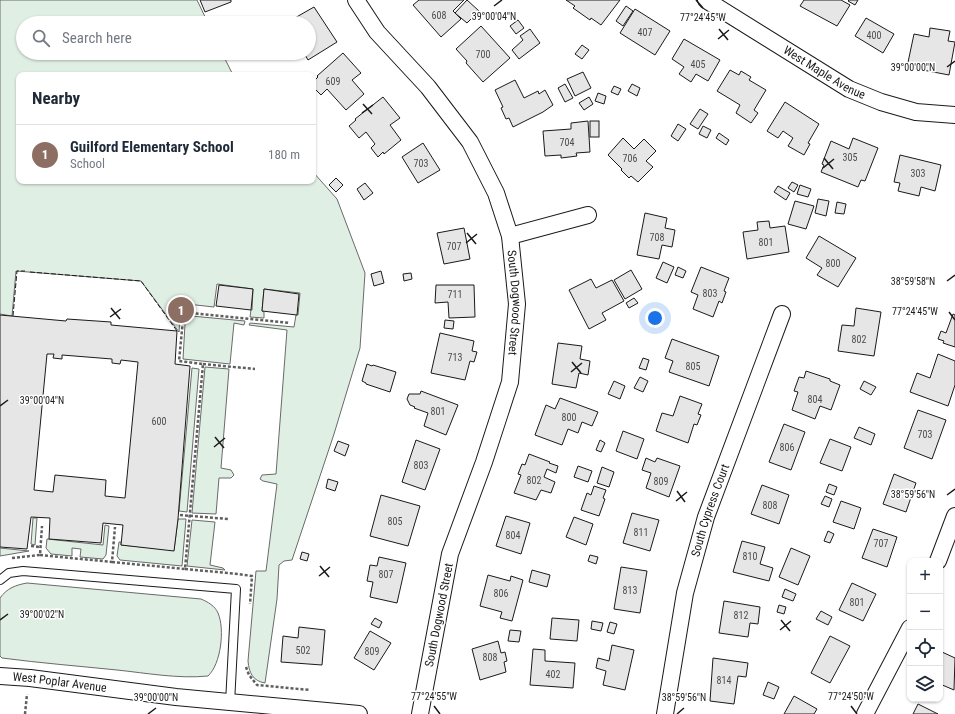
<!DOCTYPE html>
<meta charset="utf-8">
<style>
:root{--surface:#fff;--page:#f2f2f3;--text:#1f2937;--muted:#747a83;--line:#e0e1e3;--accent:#c62828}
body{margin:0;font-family:"Roboto Condensed",sans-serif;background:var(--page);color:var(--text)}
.controls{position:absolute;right:12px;bottom:12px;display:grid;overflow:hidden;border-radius:8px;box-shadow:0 1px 3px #0004}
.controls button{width:36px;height:36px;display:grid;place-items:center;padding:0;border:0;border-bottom:1px solid var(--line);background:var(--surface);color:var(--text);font:20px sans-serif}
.you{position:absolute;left:655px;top:318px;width:14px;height:14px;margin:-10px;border:3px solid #fff;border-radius:50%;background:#1a73e8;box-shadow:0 0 0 6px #1a73e833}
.badge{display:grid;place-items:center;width:26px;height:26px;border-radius:50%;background:var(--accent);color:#fff;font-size:13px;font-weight:700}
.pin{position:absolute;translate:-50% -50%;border:2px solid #fff;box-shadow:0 1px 4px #0006}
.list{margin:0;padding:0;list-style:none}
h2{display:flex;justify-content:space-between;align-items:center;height:52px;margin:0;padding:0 16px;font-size:17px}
h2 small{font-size:13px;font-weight:400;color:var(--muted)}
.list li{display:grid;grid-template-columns:26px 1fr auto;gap:12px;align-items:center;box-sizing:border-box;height:60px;padding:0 16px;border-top:1px solid var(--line)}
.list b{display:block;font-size:15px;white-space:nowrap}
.list p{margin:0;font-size:13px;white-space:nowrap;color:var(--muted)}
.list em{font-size:13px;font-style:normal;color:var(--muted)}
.icon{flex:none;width:22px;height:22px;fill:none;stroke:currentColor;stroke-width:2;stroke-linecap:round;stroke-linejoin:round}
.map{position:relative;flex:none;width:955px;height:714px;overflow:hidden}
.search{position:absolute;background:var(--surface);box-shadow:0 1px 3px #0004;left:16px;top:16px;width:300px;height:44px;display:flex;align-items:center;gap:10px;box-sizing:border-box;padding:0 14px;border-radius:22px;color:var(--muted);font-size:15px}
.panel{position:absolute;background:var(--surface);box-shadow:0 1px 3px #0004;left:16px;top:72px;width:300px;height:112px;border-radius:8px}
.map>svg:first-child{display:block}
</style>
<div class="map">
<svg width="955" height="714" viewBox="0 0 955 714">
<rect width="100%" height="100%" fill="#fff"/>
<g fill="#e0efe3" stroke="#6a6a6a">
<path d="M 0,0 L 197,0 L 208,23 L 23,23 L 23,53 L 222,53 L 233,75 L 19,75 L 19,181 L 313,181 L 313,172 L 337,199 L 365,273 L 360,348 L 334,434 L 292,560 L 284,561 L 279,565 L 277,599 L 265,683 C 253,681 249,673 248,661 L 256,571 L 266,571 L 277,484 L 263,481 L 260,479 L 262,475 L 276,474 L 287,330 L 249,325 L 250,323 L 294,327 L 296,315 L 298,315 L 300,293 L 264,289 L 262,311 L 264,312 L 264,318 L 250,317 L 251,310 L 252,310 L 253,289 L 217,284 L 214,307 L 187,304 L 186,310 L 180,317 L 179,332 L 141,281 L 16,271 L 12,316 L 0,314 Z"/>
<path d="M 191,316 L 245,321 L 244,325 L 234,323 L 230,364 L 183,359 L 185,324 Z"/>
<path d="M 205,367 L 229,369 L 221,468 L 231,470 L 234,475 L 231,478 L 219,478 L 216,514 L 192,513 Z"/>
<path d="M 192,368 L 199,369 L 187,512 L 179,511 Z"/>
<path d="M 33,518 L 37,518 L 35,545 L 31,544 Z"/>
<path d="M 178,519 L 186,519 L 182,566 L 120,560 L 117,556 L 119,542 L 121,542 L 121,545 L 174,550 Z"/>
<path d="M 192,520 L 215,522 L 210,565 L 223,568 L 225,570 L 187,566 Z"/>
<path d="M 105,525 L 109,526 L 106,555 L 103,559 L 80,557 L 81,549 L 72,548 L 72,556 L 51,554 L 46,548 L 47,539 L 103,545 Z"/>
<path d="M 0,548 L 29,551 L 0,556 Z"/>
<path d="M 27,583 L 201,599 C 208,602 215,606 218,613 C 225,629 221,664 208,676 C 178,679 146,673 117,670 C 78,666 40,663 2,658 L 0,656 L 0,598 C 7,588 16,585 27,583 Z"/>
</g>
<g fill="#e6e6e6" stroke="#1a1a1a" fill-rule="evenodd">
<path d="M 200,0 L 231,0 L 231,2 L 205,12 Z"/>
<path d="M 419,0 L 464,0 L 453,11 L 461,19 L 441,37 L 413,5 Z"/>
<path d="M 467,0 L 479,11 L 467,23 L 455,13 Z"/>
<path d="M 566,0 L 620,0 L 601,25 L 591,18 L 590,20 L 573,8 L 575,6 Z"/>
<path d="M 804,0 L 841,0 L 850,5 L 837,26 L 800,6 Z"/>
<path d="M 849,0 L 858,0 L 855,5 L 848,1 Z"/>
<path d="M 626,6 L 633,11 L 623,26 L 616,21 Z"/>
<path d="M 314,7 L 337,42 L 308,60 L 304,53 L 309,53 L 309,23 L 295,23 L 293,19 Z"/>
<path d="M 635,9 L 670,31 L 655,55 L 620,33 Z"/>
<path d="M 866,18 L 894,34 L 883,53 L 855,36 Z"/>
<path d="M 518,20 L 524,28 L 516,34 L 510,26 Z"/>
<path d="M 481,26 L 510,58 L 483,82 L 466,63 L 467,61 L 456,49 Z"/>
<path d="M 930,28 L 950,31 L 948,41 L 955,42 L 949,75 L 907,67 L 914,34 L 929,37 Z"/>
<path d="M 530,29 L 540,43 L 519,59 L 512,50 L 523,40 L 520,36 Z"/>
<path d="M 684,39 L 720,60 L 708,81 L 696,74 L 691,82 L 679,74 L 684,67 L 672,59 Z"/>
<path d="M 582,45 L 589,50 L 582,59 L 575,54 Z"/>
<path d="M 291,53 L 302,53 L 294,58 Z"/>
<path d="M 343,53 L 361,73 L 352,80 L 364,94 L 346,110 L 327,89 L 321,95 L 313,87 L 313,82 L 318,77 L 317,76 Z"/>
<path d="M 730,70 L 739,75 L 741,71 L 751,77 L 749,80 L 766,90 L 754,110 L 758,113 L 751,123 L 736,113 L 740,105 L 717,91 Z"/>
<path d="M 583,72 L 591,88 L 575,96 L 567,79 Z"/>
<path d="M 515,80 L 524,98 L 538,91 L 539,94 L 545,90 L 553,105 L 543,112 L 513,127 L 509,118 L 506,119 L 501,108 L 503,107 L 495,90 Z"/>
<path d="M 565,84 L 573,98 L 565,102 L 558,88 Z"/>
<path d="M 632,84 L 640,88 L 637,96 L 628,91 Z"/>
<path d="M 614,86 L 621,89 L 618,95 L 611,92 Z"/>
<path d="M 598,93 L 606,96 L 604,104 L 595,101 Z"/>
<path d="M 383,97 L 400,118 L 390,125 L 401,140 L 384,154 L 383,152 L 378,157 L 371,148 L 375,144 L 366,132 L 359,138 L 349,126 L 356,120 L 355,119 Z"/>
<path d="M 589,97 L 593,104 L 584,110 L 579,103 Z"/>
<path d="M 785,102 L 819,124 L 808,143 L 810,144 L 804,155 L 788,146 L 793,138 L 783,131 L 778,138 L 767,131 Z"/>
<path d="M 700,109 L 708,114 L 698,129 L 690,124 Z"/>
<path d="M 588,121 L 590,152 L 576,153 L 577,156 L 561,158 L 561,155 L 545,156 L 543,131 L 571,129 L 571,123 Z"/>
<rect x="590" y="121" width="9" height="16"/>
<path d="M 678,124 L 686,129 L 678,141 L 671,136 Z"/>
<path d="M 703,126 L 711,130 L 707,138 L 699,134 Z"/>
<path d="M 719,133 L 729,140 L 726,145 L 716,138 Z"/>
<path d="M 623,138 L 634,149 L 644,139 L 656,151 L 646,161 L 653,167 L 638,182 L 631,176 L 629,178 L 621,170 L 622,169 L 608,155 Z"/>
<path d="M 853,138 L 878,148 L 865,181 L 861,180 L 858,187 L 821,172 L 824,165 L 822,164 L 831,141 L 849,149 Z"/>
<path d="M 423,143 L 440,170 L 418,183 L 402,157 Z"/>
<path d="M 900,155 L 941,165 L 935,191 L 921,187 L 919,196 L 898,191 L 900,183 L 894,182 Z"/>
<path d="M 336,178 L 343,185 L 336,192 L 329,185 Z"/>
<path d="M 792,182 L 798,185 L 794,192 L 788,188 Z"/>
<path d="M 365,183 L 373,193 L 364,200 L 357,189 Z"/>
<path d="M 800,185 L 811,189 L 808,197 L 797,194 Z"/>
<path d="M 778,186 L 790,193 L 786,200 L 774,192 Z"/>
<path d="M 818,199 L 829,201 L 826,216 L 815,213 Z"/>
<path d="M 795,201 L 814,206 L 806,229 L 788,224 Z"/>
<path d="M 837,202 L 846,204 L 844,214 L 835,213 Z"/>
<path d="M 645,213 L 667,218 L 665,228 L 675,230 L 672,247 L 662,245 L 659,259 L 637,255 Z"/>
<path d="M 769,221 L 770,228 L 785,226 L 789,252 L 747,259 L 743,232 L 758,230 L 757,222 Z"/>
<path d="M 464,228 L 470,259 L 444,264 L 437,233 Z"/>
<path d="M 819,236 L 856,258 L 838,287 L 817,275 L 822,268 L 806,258 Z"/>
<path d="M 663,262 L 674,267 L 667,283 L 656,278 Z"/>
<path d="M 678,267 L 686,271 L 683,278 L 675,275 Z"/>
<path d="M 701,267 L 729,278 L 724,291 L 726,292 L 722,303 L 719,301 L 713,317 L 693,309 L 698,295 L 691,292 Z"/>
<path d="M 631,270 L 642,289 L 625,299 L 614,280 Z"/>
<path d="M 381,271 L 384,283 L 374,286 L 371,274 Z"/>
<path d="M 411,273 L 412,279 L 404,281 L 403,274 Z"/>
<path d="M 591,279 L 596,288 L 612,280 L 624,301 L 602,313 L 606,320 L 589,329 L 569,290 Z"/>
<path d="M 219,285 L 253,289 L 251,310 L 216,306 Z"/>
<path d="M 436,285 L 474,285 L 475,317 L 449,318 L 448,302 L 435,303 Z"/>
<path d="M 264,289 L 299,294 L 297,315 L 262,311 Z"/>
<path d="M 634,298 L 638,303 L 629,308 L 626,303 Z"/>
<path d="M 856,308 L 881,312 L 874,356 L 838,351 L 842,325 L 854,326 Z"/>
<path d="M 953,314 L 955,315 L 955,347 L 943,343 L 944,341 L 938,339 L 941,331 L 946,333 Z"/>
<path d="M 0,315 L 66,321 L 67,319 L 111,322 L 111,325 L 177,331 L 175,364 L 190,366 L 178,519 L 174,551 L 121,545 L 123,525 L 103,523 L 101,543 L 49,539 L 50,518 L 31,517 L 27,549 L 0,547 ZM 47,354 L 54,354 L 53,358 L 62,359 L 62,355 L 112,359 L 112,363 L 120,364 L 121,360 L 138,362 L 125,498 L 105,496 L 106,480 L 55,475 L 53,492 L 34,490 Z"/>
<path d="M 445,320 L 454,321 L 453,329 L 444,328 Z"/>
<path d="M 440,333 L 474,341 L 472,351 L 477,352 L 474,362 L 470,361 L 465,380 L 431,373 Z"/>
<path d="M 672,339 L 719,356 L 709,386 L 669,372 L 673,361 L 665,358 Z"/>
<path d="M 558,343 L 582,346 L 580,359 L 590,361 L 588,375 L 579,373 L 576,388 L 552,384 Z"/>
<path d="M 938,354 L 955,361 L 955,385 L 948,406 L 910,392 L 917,373 L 930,378 Z"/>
<path d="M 643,358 L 649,360 L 646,370 L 639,368 Z"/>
<path d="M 367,364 L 372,366 L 373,365 L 396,372 L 390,392 L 366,384 L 366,383 L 362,381 Z"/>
<path d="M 806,371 L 830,379 L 830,381 L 840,385 L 831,410 L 820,406 L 815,419 L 792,410 L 798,392 L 794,391 L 799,377 L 804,378 Z"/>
<path d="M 640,377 L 648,381 L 643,392 L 634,388 Z"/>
<path d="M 614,381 L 625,386 L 620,399 L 608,394 Z"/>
<path d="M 864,381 L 876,387 L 871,395 L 860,389 Z"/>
<path d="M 421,391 L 458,405 L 446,435 L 424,426 L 428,413 L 414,408 L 415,407 L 410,405 L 407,399 L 409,394 L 420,394 Z"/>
<path d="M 680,396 L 702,404 L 698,414 L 701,415 L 697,425 L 694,424 L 688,443 L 656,431 L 662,413 L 673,416 Z"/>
<path d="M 560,398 L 598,412 L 592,426 L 582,422 L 578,433 L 568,429 L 562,445 L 535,435 L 546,405 L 555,409 Z"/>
<path d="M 918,410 L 946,420 L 932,459 L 904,448 Z"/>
<path d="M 784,424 L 805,432 L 791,470 L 769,462 Z"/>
<path d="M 859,427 L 875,434 L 871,445 L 854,438 Z"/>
<path d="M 623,431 L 644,439 L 637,459 L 616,451 Z"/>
<path d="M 830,439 L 851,447 L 842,471 L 820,463 Z"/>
<path d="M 416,440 L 440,449 L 425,490 L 402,482 Z"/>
<path d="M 600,440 L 605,443 L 601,452 L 596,450 Z"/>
<path d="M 338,441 L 349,445 L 345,456 L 334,451 Z"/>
<path d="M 529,454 L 550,462 L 549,463 L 558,466 L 556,473 L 547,469 L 544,477 L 555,482 L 551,493 L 541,490 L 536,500 L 514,493 L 521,475 L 518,474 L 522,464 L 525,465 Z"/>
<path d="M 646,458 L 655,462 L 657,458 L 680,466 L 669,497 L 646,488 L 651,473 L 642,470 Z"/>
<path d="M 578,466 L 592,471 L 588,482 L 574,477 Z"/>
<path d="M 602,467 L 614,472 L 609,487 L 597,483 Z"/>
<path d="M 894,474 L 916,483 L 906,512 L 883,504 Z"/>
<path d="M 328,479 L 338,482 L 335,491 L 326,488 Z"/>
<path d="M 829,484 L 837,487 L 834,495 L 826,492 Z"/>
<path d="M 762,485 L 789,495 L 779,524 L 751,514 Z"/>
<path d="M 594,486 L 606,490 L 603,498 L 605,499 L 599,516 L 581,510 L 587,493 L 591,495 Z"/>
<path d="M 381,495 L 420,506 L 408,546 L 370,536 Z"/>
<path d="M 825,496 L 832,499 L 829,507 L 821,504 Z"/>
<path d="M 841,501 L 861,508 L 854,529 L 833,522 Z"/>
<path d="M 632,513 L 659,520 L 650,551 L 623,543 Z"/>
<path d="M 506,516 L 530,523 L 521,554 L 496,546 Z"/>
<path d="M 574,517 L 593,524 L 586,545 L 566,537 Z"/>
<path d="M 873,529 L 897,537 L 887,567 L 862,558 Z"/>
<path d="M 828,531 L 834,534 L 830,543 L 824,541 Z"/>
<path d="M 742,541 L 765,547 L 760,564 L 773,568 L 769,581 L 733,572 Z"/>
<path d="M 791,548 L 810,556 L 798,585 L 779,577 Z"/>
<path d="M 302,552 L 309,554 L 307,561 L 300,559 Z"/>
<path d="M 590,555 L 598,557 L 596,564 L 588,561 Z"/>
<path d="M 379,557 L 406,563 L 397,603 L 370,597 L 373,582 L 367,581 L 370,565 L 377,566 Z"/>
<path d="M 621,567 L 647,571 L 640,613 L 614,609 Z"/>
<path d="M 532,570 L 550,575 L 547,587 L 529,582 Z"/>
<path d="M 488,575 L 510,581 L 511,576 L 523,580 L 512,621 L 500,618 L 502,612 L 480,606 Z"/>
<path d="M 852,583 L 876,594 L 863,621 L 839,610 Z"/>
<path d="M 785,589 L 796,594 L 793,601 L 782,597 Z"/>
<path d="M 724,601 L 760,607 L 758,624 L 750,623 L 748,637 L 719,633 Z"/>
<path d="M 779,605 L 786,607 L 784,614 L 777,612 Z"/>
<path d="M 821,611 L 832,617 L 828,625 L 816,619 Z"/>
<path d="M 375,618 L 382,622 L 379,628 L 371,624 Z"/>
<path d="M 552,618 L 579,620 L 577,641 L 550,639 Z"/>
<path d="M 592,621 L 603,623 L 601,631 L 591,629 Z"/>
<path d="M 610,622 L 617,624 L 614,634 L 607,632 Z"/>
<path d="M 299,627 L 325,630 L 322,665 L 281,662 L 283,636 L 298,638 Z"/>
<path d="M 510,630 L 521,631 L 519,642 L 508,641 Z"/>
<path d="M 370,631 L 391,643 L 374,670 L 354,658 Z"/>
<path d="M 830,636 L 850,646 L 830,683 L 811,673 Z"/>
<path d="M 498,641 L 501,653 L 505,652 L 507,661 L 504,662 L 506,672 L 480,680 L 472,649 Z"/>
<path d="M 612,645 L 634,650 L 625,690 L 603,685 L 606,671 L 596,668 L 598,658 L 609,661 Z"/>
<path d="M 533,649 L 545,650 L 545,661 L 575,663 L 573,688 L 530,685 Z"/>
<path d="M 942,652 L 955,658 L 954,690 L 940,684 L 940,657 Z"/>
<path d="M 713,658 L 748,663 L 746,677 L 738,676 L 734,704 L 710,701 Z"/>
<path d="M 768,682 L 779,687 L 774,699 L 763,695 Z"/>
<path d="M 794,696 L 817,709 L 814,714 L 784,714 Z"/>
<path d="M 918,704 L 938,714 L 913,714 Z"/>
</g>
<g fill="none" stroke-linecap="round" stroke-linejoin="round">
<g stroke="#1a1a1a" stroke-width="10">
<path id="service" d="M 0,580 L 9,573 L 23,571 L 236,589 L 230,703"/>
</g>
<g stroke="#1a1a1a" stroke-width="18">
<g id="minor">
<path id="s1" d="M 356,0 L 377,32 L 428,87 L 470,142 L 496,193 L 510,236 L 517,304 L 510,382 L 484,462 L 450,554 L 420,714"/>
<path id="s2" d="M 706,0 L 849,89 L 881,102 L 916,112 L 955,115"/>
<path d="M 510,236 L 588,215"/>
<path d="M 938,561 L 955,516"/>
<path id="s3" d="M 0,676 L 30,678 L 176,697 L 359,714"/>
<path id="s4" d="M 665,714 L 685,593 L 706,517 L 782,314"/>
<path d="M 865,714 L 910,628"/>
</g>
</g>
<g stroke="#5f5f5f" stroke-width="2.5" stroke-dasharray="3 2" stroke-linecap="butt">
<path d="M 203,364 L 255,369"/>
<path d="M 180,515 L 228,519"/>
<path d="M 31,546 L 40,547"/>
<path d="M 40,555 L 112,562 L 115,527"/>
<path d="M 12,558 L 40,555 L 42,526"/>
<path d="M 112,562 L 185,569 L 203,364 L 179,361 L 183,320 L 190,313 L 290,323"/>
<path d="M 185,569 L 238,574 L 252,576 L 250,604"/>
<path d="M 246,667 L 249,675 L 257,685 L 310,690"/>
<path d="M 25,714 L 27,694"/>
</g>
<use href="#service" stroke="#fff" stroke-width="8"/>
<use href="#minor" stroke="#fff" stroke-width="16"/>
<g stroke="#1a1a1a" stroke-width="1" stroke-dasharray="5 2" stroke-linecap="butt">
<path d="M 30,272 L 141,281 L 177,331"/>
<path d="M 13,316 L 17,271 L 25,271"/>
</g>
</g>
<path fill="none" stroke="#1a1a1a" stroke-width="1.5" d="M 696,0 L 703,8M 494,6 L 502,0M 719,29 L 728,40M 718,39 L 729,30M 947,67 L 955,61M 363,104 L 372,114M 362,113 L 373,105M 824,158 L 833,169M 823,168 L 834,159M 467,233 L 476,244M 466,243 L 477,234M 947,281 L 955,275M 111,308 L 120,319M 949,312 L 955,320M 110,317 L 121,309M 572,362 L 581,373M 571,372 L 582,363M 0,406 L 8,400M 215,437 L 224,448M 214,447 L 225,438M 677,491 L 685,502M 947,495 L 955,489M 676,501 L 687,492M 320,566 L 329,577M 319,576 L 330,567M 0,620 L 8,614M 781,620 L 790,631M 780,630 L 791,621M 434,706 L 440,714M 851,706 L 857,714M 148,714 L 156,708M 677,714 L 684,708"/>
<g text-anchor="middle" stroke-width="3" stroke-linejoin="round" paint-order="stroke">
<g font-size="10" fill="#4d4d4d">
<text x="439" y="19">608</text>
<text x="645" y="36">407</text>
<text x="874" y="39">400</text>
<text x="483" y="58">700</text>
<text x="698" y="68">405</text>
<text x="333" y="85">609</text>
<text x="567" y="146">704</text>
<text x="850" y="161">305</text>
<text x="630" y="162">706</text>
<text x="421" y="167">703</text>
<text x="918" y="177">303</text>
<text x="657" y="241">708</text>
<text x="766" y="246">801</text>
<text x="454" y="250">707</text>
<text x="833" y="267">800</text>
<text x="710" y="297">803</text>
<text x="455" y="298">711</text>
<text x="859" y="343">802</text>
<text x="455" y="361">713</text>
<text x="693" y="370">805</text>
<text x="815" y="403">804</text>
<text x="438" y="415">801</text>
<text x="569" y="421">800</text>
<text x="159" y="425">600</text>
<text x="925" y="438">703</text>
<text x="787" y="451">806</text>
<text x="421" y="469">803</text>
<text x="534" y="484">802</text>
<text x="661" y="485">809</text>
<text x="770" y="509">808</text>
<text x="395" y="525">805</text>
<text x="641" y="536">811</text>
<text x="513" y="539">804</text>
<text x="881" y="547">707</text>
<text x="750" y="560">810</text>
<text x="386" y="578">807</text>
<text x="630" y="594">813</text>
<text x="501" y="597">806</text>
<text x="857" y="606">801</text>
<text x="741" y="619">812</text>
<text x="303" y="654">502</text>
<text x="372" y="655">809</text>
<text x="490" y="661">808</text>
<text x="553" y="678">402</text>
<text x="724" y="684">814</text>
</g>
<g font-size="12" fill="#1a1a1a" stroke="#fff">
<text dy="4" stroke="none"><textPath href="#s2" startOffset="139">West Maple Avenue</textPath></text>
<text dy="4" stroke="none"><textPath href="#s1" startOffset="352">South Dogwood Street</textPath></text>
<text dy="4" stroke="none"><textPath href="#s4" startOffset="209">South Cypress Court</textPath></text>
<text transform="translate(439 615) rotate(-79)" y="4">South Dogwood Street</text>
<text dy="4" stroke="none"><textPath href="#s3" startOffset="60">West Poplar Avenue</textPath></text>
</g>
</g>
<g font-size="10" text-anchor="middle" fill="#1a1a1a" stroke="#fff" stroke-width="3" stroke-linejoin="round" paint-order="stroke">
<text x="494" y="20">39°00'04"N</text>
<text x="703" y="21">77°24'45"W</text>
<text x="913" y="71">39°00'00"N</text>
<text x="913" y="285">38°59'58"N</text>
<text x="915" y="315">77°24'45"W</text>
<text x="42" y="404">39°00'04"N</text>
<text x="913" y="498">38°59'56"N</text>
<text x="42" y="618">39°00'02"N</text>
<text x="434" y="700">77°24'55"W</text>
<text x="851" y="700">77°24'50"W</text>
<text x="156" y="701">39°00'00"N</text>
<text x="684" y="701">38°59'56"N</text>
</g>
</svg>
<div class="controls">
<button>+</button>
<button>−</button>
<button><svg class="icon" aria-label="locate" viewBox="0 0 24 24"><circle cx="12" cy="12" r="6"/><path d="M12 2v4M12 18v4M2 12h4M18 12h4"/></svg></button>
<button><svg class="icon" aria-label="layers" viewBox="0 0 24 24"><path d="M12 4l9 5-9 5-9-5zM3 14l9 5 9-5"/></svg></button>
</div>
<div class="you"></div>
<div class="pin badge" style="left:181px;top:310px;background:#8d6e63">1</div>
<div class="search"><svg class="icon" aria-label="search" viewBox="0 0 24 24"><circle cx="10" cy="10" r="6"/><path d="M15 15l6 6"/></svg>Search here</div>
<section class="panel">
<h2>Nearby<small></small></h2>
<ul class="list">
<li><span class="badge" style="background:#8d6e63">1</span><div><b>Guilford Elementary School</b><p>School</p></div><em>180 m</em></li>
</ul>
</section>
</div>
